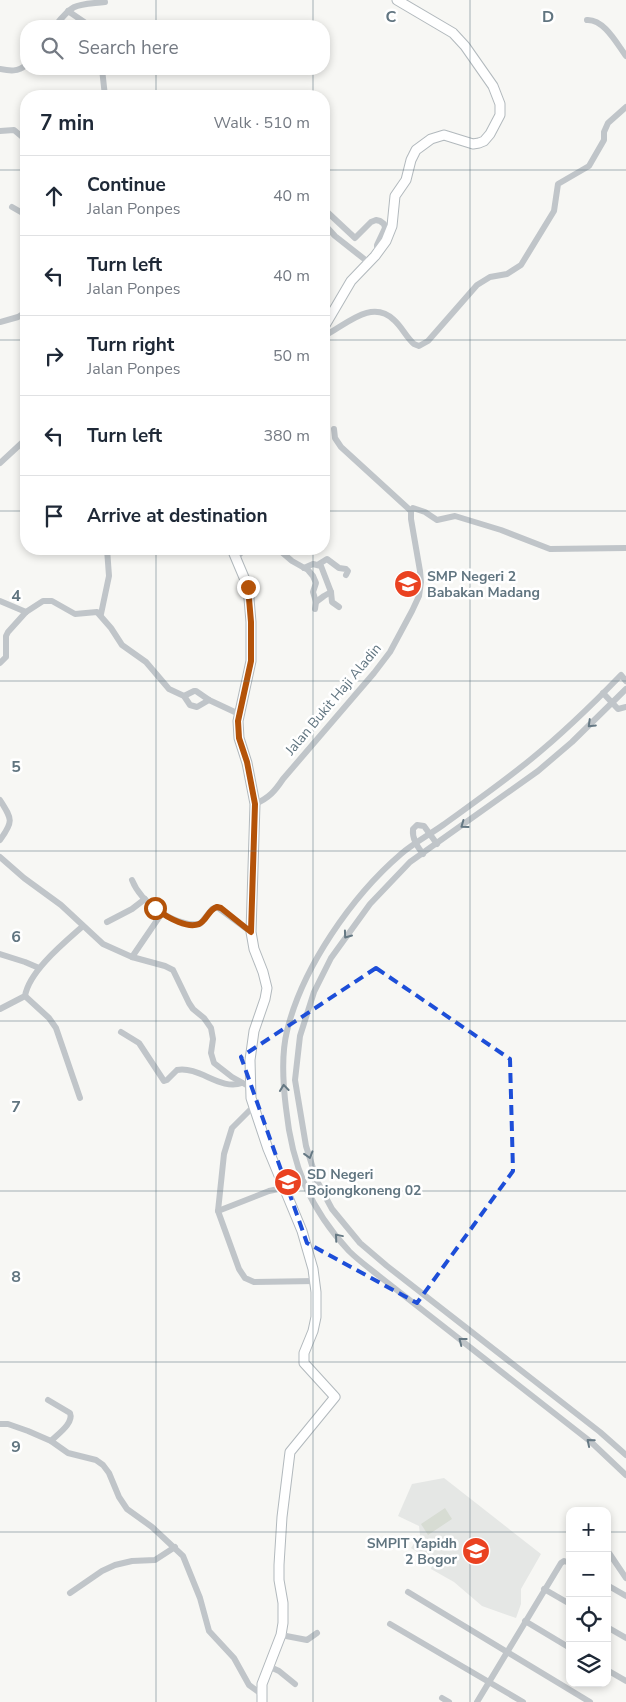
<!DOCTYPE html>
<meta charset="utf-8">
<style>
:root{--surface:#fff;--page:#f2f2f3;--text:#1f2937;--muted:#747a83;--line:#e0e1e3}
body{margin:0;font-family:"Nunito Sans",sans-serif;background:var(--page);color:var(--text)}
.controls{position:absolute;right:15px;bottom:15px;display:grid;overflow:hidden;border-radius:10px;box-shadow:0 2px 8px #0003}
.controls button{width:45px;height:45px;display:grid;place-items:center;padding:0;border:0;border-bottom:1px solid var(--line);background:var(--surface);color:var(--text);font:25px sans-serif}
.stop{position:absolute;width:15px;height:15px;margin:-11px;border:4px solid #b45309;border-radius:50%;background:#fff}
.stop.end{background:#b45309;border-color:#fff;box-shadow:0 1px 5px #0008}
.list{margin:0;padding:0;list-style:none}
h2{display:flex;justify-content:space-between;align-items:center;height:65px;margin:0;padding:0 20px;font-size:21px}
h2 small{font-size:16px;font-weight:400;color:var(--muted)}
.list li{display:grid;grid-template-columns:32px 1fr auto;gap:15px;align-items:center;box-sizing:border-box;height:80px;padding:0 20px;border-top:1px solid var(--line)}
.list b{display:block;font-size:19px;white-space:nowrap}
.list p{margin:0;font-size:16px;white-space:nowrap;color:var(--muted)}
.list em{font-size:16px;font-style:normal;color:var(--muted)}
.icon{flex:none;width:28px;height:28px;fill:none;stroke:currentColor;stroke-width:2;stroke-linecap:round;stroke-linejoin:round}
.map{position:relative;flex:none;width:626px;height:1702px;overflow:hidden}
.search{position:absolute;background:var(--surface);box-shadow:0 2px 8px #0003;left:20px;top:20px;width:310px;height:55px;display:flex;align-items:center;gap:12px;box-sizing:border-box;padding:0 18px;border-radius:20px;color:var(--muted);font-size:19px}
.panel{position:absolute;background:var(--surface);box-shadow:0 2px 8px #0003;left:20px;top:90px;width:310px;height:465px;border-radius:20px}
.map>svg:first-child{display:block}
</style>
<div class="map">
<svg width="626" height="1702" viewBox="0 0 626 1702">
<rect width="100%" height="100%" fill="#f7f7f4"/>
<path fill="#e5e7e5" d="M 444,1478 L 541,1554 L 521,1589 L 521,1604 L 516,1618 L 482,1606 L 454,1582 L 431,1569 L 433,1562 L 411,1548 L 420,1535 L 419,1526 L 398,1516 L 412,1484 Z"/>
<path fill="#d7dcd3" d="M 445,1508 L 452,1519 L 428,1535 L 421,1524 Z"/>
<g fill="none" stroke-linecap="round" stroke-linejoin="round">
<g stroke="#b2b9bd" stroke-width="11">
<g id="secondary">
<path d="M 324,327 L 351,281 L 375,256 L 386,241 L 392,226 L 395,196 L 406,180 L 411,160 L 416,150 L 431,139 L 444,135 L 473,144 L 479,143 L 484,141 L 490,134 L 500,115 L 500,104 L 493,86 L 465,46 L 453,33 L 397,0"/>
<path d="M 232,549 L 248,587 L 251,622 L 251,661 L 238,721 L 239,738 L 247,763 L 255,804 L 251,932 L 254,949 L 263,972 L 267,988 L 265,999 L 254,1031 L 250,1060 L 251,1098 L 268,1149 L 302,1231 L 313,1269 L 316,1292 L 316,1317 L 313,1331 L 304,1353 L 304,1363 L 335,1397 L 290,1452 L 282,1517 L 279,1565 L 279,1580 L 283,1603 L 283,1623 L 281,1635 L 262,1684 L 262,1702"/>
</g>
</g>
<g stroke="#c0c5c9" stroke-width="6">
<path d="M 68,11 L 90,26"/>
<path d="M 587,20 C 604,19 617,44 626,56"/>
<path d="M 55,26 C 74,2 76,5 105,2"/>
<path d="M 0,69 C 10,71 18,72 26,65"/>
<path d="M 102,69 L 105,96"/>
<path d="M 0,131 L 14,130 L 26,140"/>
<path d="M 12,207 L 26,215"/>
<path d="M 324,209 L 355,238 L 371,222 L 376,220 L 380,221 L 384,224 L 385,228 L 377,245 L 377,253"/>
<path d="M 324,224 L 335,236 L 368,262"/>
<path d="M 0,322 L 18,317 L 26,312"/>
<path d="M 324,336 C 345,326 371,298 394,320 C 402,327 406,337 414,344 L 419,346 L 428,341 L 477,285 L 490,277 L 507,274 L 521,265 L 554,211 L 558,184 L 589,166 L 604,140 L 604,132 L 608,123 L 626,107"/>
<path d="M 334,429 L 335,438 L 341,447 L 411,511"/>
<path d="M 0,463 L 26,439"/>
<path d="M 278,549 L 292,561 L 308,570 L 313,576 L 316,583 L 313,592 L 316,602 L 315,609"/>
<path d="M 237,557 L 245,549"/>
<path d="M 319,564 L 327,559 L 339,568 L 346,569 L 348,571 L 346,575"/>
<path d="M 304,568 L 313,564 L 321,566 L 331,592 L 332,602 L 339,607"/>
<path d="M 0,601 L 26,612"/>
<path d="M 316,602 L 324,596 L 331,592"/>
<path d="M 101,614 L 109,576 L 107,549"/>
<path d="M 0,663 L 6,657 L 6,636 L 8,632 L 26,612 L 43,601 L 52,601 L 75,614 L 97,612 L 111,628 L 122,645 L 146,662 L 169,689 L 184,696 L 190,705 L 197,707 L 209,700"/>
<path d="M 626,681 L 621,675 C 592,705 562,734 530,760 C 502,783 472,804 443,825 C 429,835 414,843 401,854 C 352,896 302,968 287,1031 C 281,1055 283,1084 286,1108 C 292,1166 310,1209 349,1251 C 358,1260 369,1268 379,1276 L 591,1442 L 626,1475"/>
<path d="M 626,689 L 572,742 L 538,771 L 410,862 L 370,904 L 331,958 L 314,992 L 300,1036 L 295,1080 L 306,1146 L 317,1181 L 332,1209 L 360,1243 L 387,1266 L 600,1432 L 626,1455"/>
<path d="M 603,693 L 618,709 L 626,707"/>
<path d="M 184,696 L 194,691 L 196,691 L 209,700 L 239,714"/>
<path d="M 0,800 C 12,819 14,821 0,840"/>
<path d="M 255,804 C 269,798 275,791 283,779 L 374,673 L 390,652 L 412,611 L 419,596 L 421,582 L 420,571 L 411,519 L 411,511 L 413,508 L 425,512 L 437,520 L 455,516 L 501,530 L 550,549 L 626,548"/>
<path d="M 423,854 C 417,846 412,839 413,829 L 417,825 L 424,826 L 437,844"/>
<path d="M 0,857 L 24,878 L 61,905 L 103,944 L 132,957 L 165,966 L 173,970 L 189,1003 L 193,1009 L 204,1018 L 211,1028 L 213,1039 L 211,1053 L 214,1063 L 232,1077 L 250,1087"/>
<path d="M 132,880 C 141,903 175,927 200,924 L 212,909 L 217,907 L 251,932"/>
<path d="M 107,922 L 132,909 L 145,899"/>
<path d="M 0,954 L 25,962 L 39,968"/>
<path d="M 132,957 L 162,913"/>
<path d="M 25,996 L 49,1018 L 56,1028 L 80,1098"/>
<path d="M 0,1009 L 25,996 C 29,971 65,942 83,926"/>
<path d="M 121,1032 L 139,1043 L 164,1081 L 167,1080 L 177,1070 C 200,1066 220,1091 242,1083"/>
<path d="M 253,1107 L 232,1128 L 224,1154 L 218,1211 L 239,1269 L 245,1278 L 254,1282 L 315,1281"/>
<path d="M 218,1211 L 269,1191 L 283,1188"/>
<path d="M 48,1400 L 70,1413 C 74,1423 58,1434 51,1441"/>
<path d="M 0,1424 L 8,1424 L 28,1431 L 51,1441 L 68,1453 L 96,1460 L 103,1465 L 109,1473 L 119,1497 L 127,1509 L 152,1527 L 183,1556 L 200,1598 L 209,1631 L 234,1658 L 249,1685 L 260,1693"/>
<path d="M 607,1550 L 626,1578"/>
<path d="M 607,1585 L 626,1596"/>
<path d="M 544,1589 L 570,1604"/>
<path d="M 408,1592 L 590,1702"/>
<path d="M 70,1593 L 102,1571 L 115,1565 L 132,1561 L 155,1560 L 175,1547"/>
<path d="M 525,1621 L 570,1648"/>
<path d="M 390,1624 L 523,1702"/>
<path d="M 607,1627 L 626,1638"/>
<path d="M 281,1635 L 307,1640 L 317,1633"/>
<path d="M 268,1666 L 279,1671 L 295,1684"/>
<path d="M 607,1670 L 626,1681"/>
<path d="M 442,1698 L 449,1702"/>
<path d="M 477,1702 L 561,1563 L 564,1561 L 570,1563"/>
</g>
<use href="#secondary" stroke="#fff" stroke-width="9"/>
</g>
<defs><path id="oneway-chevron" d="M-2-3.5L2.5 0L-2 3.5" fill="none" stroke-width="1.6" stroke-linecap="round" stroke-linejoin="round" transform="scale(1.25)"/></defs>
<g stroke="#667984">
<use href="#oneway-chevron" transform="translate(591 724) rotate(136)"/>
<use href="#oneway-chevron" transform="translate(464 825) rotate(144)"/>
<use href="#oneway-chevron" transform="translate(347 935) rotate(126)"/>
<use href="#oneway-chevron" transform="translate(284 1088) rotate(-96)"/>
<use href="#oneway-chevron" transform="translate(309 1155) rotate(73)"/>
<use href="#oneway-chevron" transform="translate(338 1237) rotate(-130)"/>
<use href="#oneway-chevron" transform="translate(462 1341) rotate(-142)"/>
<use href="#oneway-chevron" transform="translate(590 1442) rotate(-140)"/>
</g>
<g fill="none" stroke-linecap="round" stroke-linejoin="round">
<path stroke="#b45309" stroke-width="6" d="M 155,908 C 165,916 192,933 203,921 C 208,916 210,909 217,907 L 221,908 L 251,932 L 255,804 L 247,762 L 239,738 L 238,721 L 251,661 L 251,622 L 248,587"/>
</g>
<path fill="none" stroke="#1d4ed8" stroke-width="4" stroke-dasharray="10 6" stroke-linejoin="round" d="M 376,968 L 510,1059 L 513,1171 L 417,1303 L 307,1243 L 241,1057 Z"/>
<path fill="none" stroke="#617580" stroke-width="1" stroke-opacity="0.55" d="M 156,0 L 156,26M 313,0 L 313,26M 470,0 L 470,1702M 156,69 L 156,96M 313,69 L 313,96M 0,170 L 26,170M 324,170 L 626,170M 0,340 L 26,340M 324,340 L 626,340M 0,511 L 26,511M 324,511 L 626,511M 156,549 L 156,1702M 313,549 L 313,1702M 0,681 L 626,681M 0,851 L 626,851M 0,1021 L 626,1021M 0,1191 L 626,1191M 0,1362 L 626,1362M 0,1532 L 570,1532M 607,1532 L 626,1532"/>
<defs>
<g id="school-disc" transform="scale(1.4375)"><circle r="9.5" fill="#ea4221" stroke="#fff"/><path d="M0-5L7-2L0 1L-7-2ZM-4 1L0 2.5L4 1V4Q0 6-4 4Z" fill="#fff"/></g>
</defs>
<g fill-rule="evenodd">
<use href="#school-disc" x="408" y="584"/>
<use href="#school-disc" x="288" y="1182"/>
<use href="#school-disc" x="476" y="1551"/>
</g>
<g text-anchor="middle" stroke-width="5" stroke-linejoin="round" paint-order="stroke">
<g font-size="14" font-weight="bold" fill="#617580" stroke="#fff" text-anchor="start">
<text x="427" y="581">SMP Negeri 2<tspan x="427" dy="16">Babakan Madang</tspan></text>
<text x="307" y="1179">SD Negeri<tspan x="307" dy="16">Bojongkoneng 02</tspan></text>
<text x="457" y="1548" text-anchor="end">SMPIT Yapidh<tspan x="457" dy="16">2 Bogor</tspan></text>
</g>
<g font-size="14" fill="#617580" stroke="#fff">
<text transform="translate(333 699) rotate(-50)" y="5">Jalan Bukit Haji Aladin</text>
</g>
</g>
<g font-size="16" text-anchor="middle" font-weight="bold" fill="#617580" stroke="#fff" stroke-width="5" stroke-linejoin="round" paint-order="stroke">
<text x="391" y="22">C</text>
<text x="548" y="22">D</text>
<text x="16" y="601">4</text>
<text x="16" y="772">5</text>
<text x="16" y="942">6</text>
<text x="16" y="1112">7</text>
<text x="16" y="1282">8</text>
<text x="16" y="1452">9</text>
</g>
</svg>
<div class="controls">
<button>+</button>
<button>−</button>
<button><svg class="icon" aria-label="locate" viewBox="0 0 24 24"><circle cx="12" cy="12" r="6"/><path d="M12 2v4M12 18v4M2 12h4M18 12h4"/></svg></button>
<button><svg class="icon" aria-label="layers" viewBox="0 0 24 24"><path d="M12 4l9 5-9 5-9-5zM3 14l9 5 9-5"/></svg></button>
</div>
<div class="stop" style="left:155px;top:908px"></div>
<div class="stop end" style="left:248px;top:587px"></div>
<div class="search"><svg class="icon" aria-label="search" viewBox="0 0 24 24"><circle cx="10" cy="10" r="6"/><path d="M15 15l6 6"/></svg>Search here</div>
<section class="panel">
<h2>7 min<small>Walk · 510 m</small></h2>
<ul class="list">
<li><svg class="icon" aria-label="ahead" viewBox="0 0 24 24"><path d="M12 20V5M6 11l6-6 6 6"/></svg><div><b>Continue</b><p>Jalan Ponpes</p></div><em>40 m</em></li>
<li><svg class="icon" aria-label="left" viewBox="0 0 24 24"><path d="M17 20v-9H6M10 6l-5 5 5 5"/></svg><div><b>Turn left</b><p>Jalan Ponpes</p></div><em>40 m</em></li>
<li><svg class="icon" aria-label="right" viewBox="0 0 24 24"><path d="M7 20v-9h11M14 6l5 5-5 5"/></svg><div><b>Turn right</b><p>Jalan Ponpes</p></div><em>50 m</em></li>
<li><svg class="icon" aria-label="left" viewBox="0 0 24 24"><path d="M17 20v-9H6M10 6l-5 5 5 5"/></svg><div><b>Turn left</b></div><em>380 m</em></li>
<li><svg class="icon" aria-label="arrive" viewBox="0 0 24 24"><path d="M6 21V4h12l-3 4 3 4H6"/></svg><div><b>Arrive at destination</b></div></li>
</ul>
</section>
</div>
